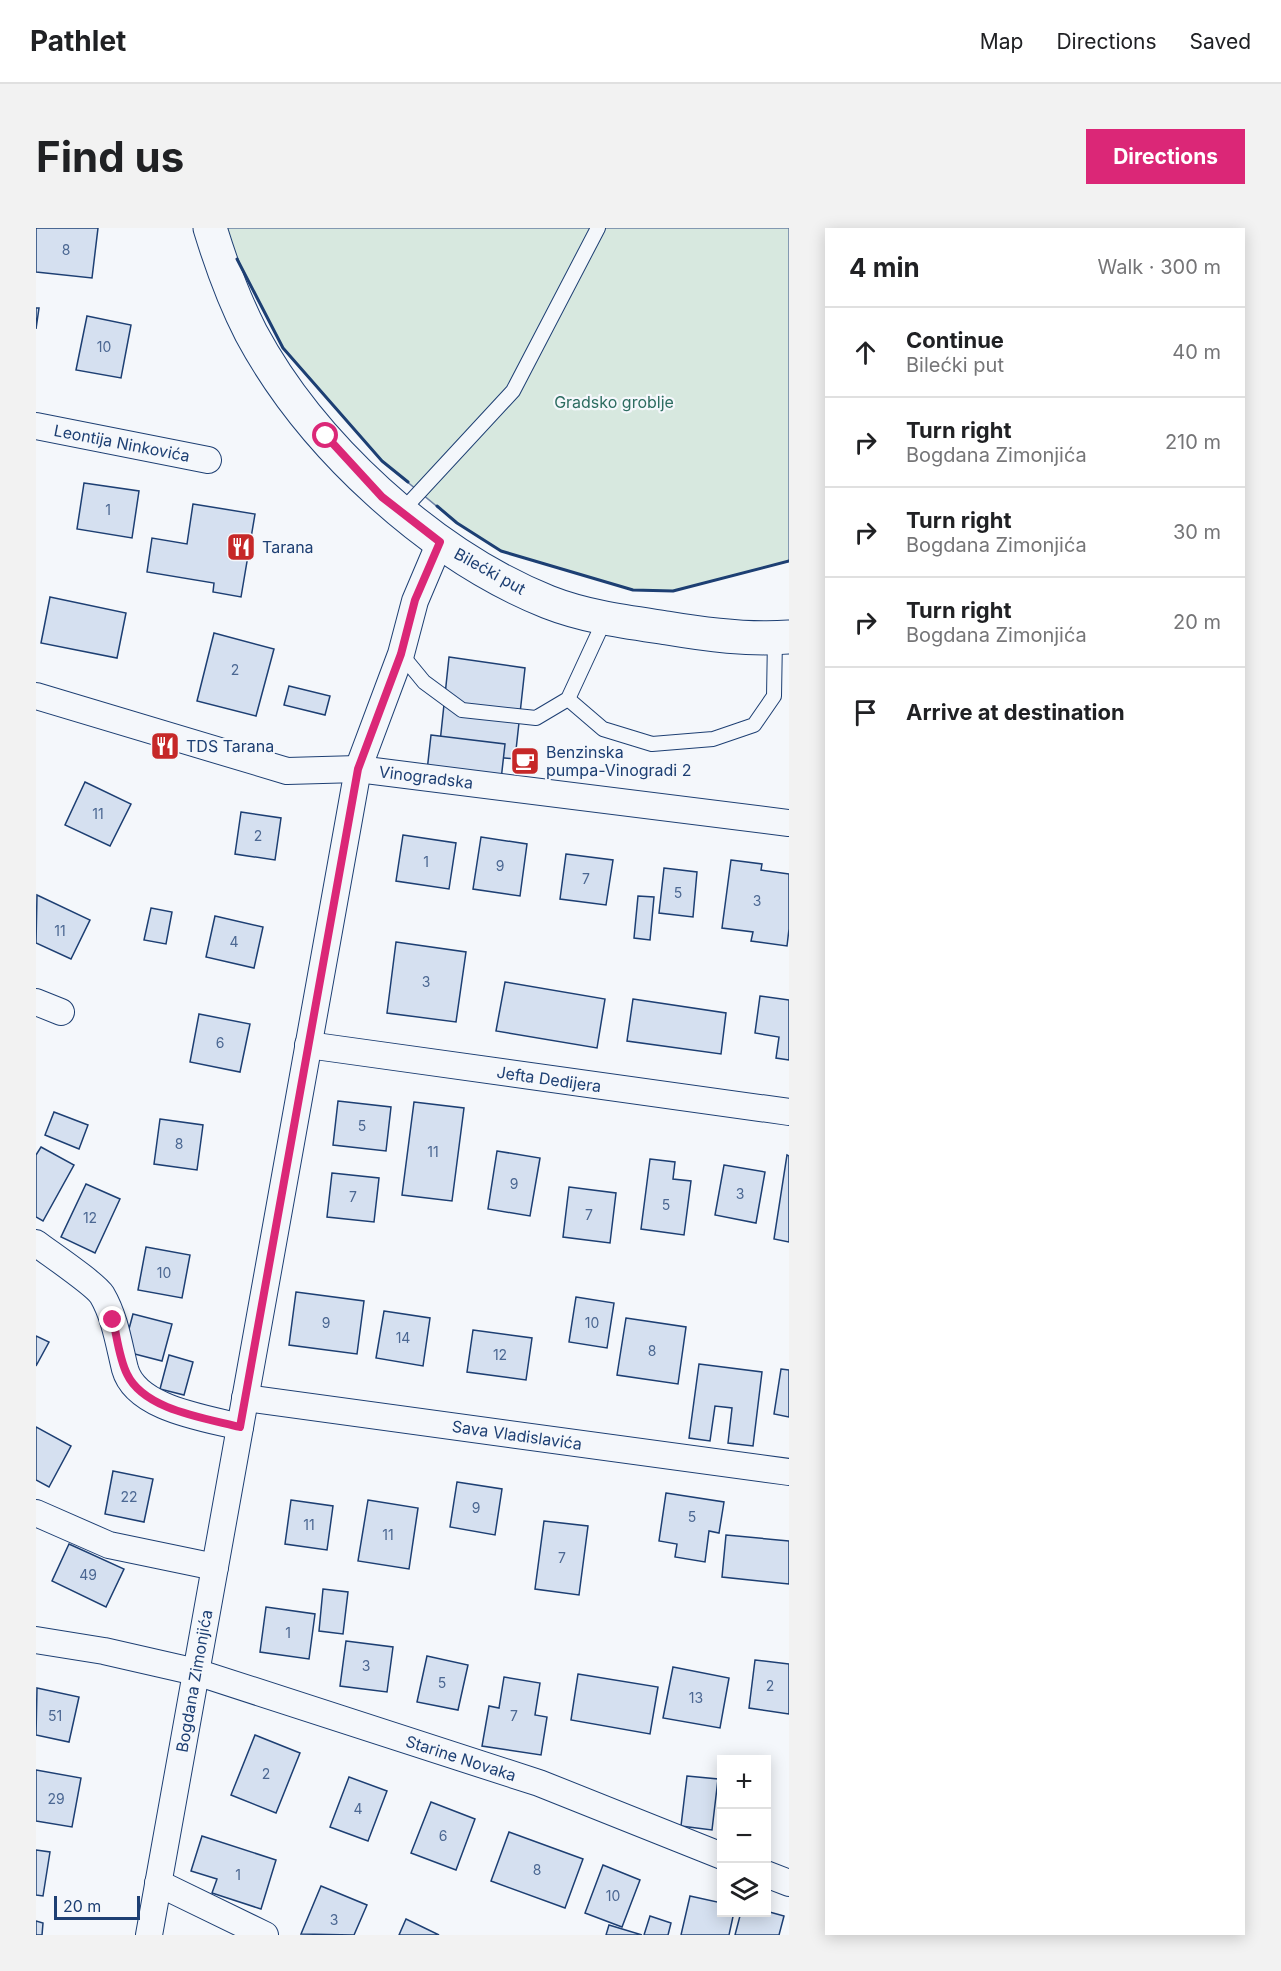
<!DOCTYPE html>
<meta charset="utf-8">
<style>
:root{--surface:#fff;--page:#f2f2f2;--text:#202124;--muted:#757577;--line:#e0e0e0;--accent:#db2777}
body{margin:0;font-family:Inter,sans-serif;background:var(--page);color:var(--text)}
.controls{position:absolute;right:18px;bottom:18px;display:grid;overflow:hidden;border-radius:0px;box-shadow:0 3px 15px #0003}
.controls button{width:54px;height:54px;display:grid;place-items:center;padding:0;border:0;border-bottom:2px solid var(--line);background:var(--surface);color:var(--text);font:30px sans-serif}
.scale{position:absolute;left:18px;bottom:15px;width:86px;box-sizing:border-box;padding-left:6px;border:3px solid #1d3f73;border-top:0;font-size:16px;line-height:21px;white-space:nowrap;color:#1d3f73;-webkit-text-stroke:4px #f4f7fb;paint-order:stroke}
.stop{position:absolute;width:18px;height:18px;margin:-14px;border:4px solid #db2777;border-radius:50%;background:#fff}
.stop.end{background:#db2777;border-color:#fff;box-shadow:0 2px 6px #0008}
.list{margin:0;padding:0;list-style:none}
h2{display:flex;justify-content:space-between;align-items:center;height:78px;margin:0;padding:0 24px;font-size:26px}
h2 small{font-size:20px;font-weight:400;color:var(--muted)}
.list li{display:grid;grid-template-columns:39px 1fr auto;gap:18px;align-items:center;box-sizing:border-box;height:90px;padding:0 24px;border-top:2px solid var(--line)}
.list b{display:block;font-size:22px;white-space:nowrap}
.list p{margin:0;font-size:20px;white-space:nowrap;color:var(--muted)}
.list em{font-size:20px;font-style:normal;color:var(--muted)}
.icon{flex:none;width:33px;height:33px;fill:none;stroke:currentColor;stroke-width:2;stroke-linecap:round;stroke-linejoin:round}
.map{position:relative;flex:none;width:753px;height:1707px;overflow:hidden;border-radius:0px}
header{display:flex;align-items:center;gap:36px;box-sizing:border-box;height:84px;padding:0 30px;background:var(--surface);border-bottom:2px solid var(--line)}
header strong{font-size:28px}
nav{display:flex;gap:33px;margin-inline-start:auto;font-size:21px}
.intro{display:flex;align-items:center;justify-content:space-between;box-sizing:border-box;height:144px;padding:0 36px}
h1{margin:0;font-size:42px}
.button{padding:15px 27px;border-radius:0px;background:var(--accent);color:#fff;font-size:21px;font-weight:700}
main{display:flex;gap:36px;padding:0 36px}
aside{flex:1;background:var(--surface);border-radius:0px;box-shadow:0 3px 15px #0003}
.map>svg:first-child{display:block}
</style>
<header>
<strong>Pathlet</strong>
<nav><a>Map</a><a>Directions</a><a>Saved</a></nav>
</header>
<div class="intro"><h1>Find us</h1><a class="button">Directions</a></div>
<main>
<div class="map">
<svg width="753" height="1707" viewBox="0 0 753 1707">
<rect width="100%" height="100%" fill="#f4f7fb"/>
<path fill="#d7e8df" stroke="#687fa3" stroke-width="1.5" d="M 191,0 L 753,0 L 753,333 L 637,363 L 597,362 L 465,323 L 421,295 L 346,233 L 247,120 L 195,19 Z"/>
<g fill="#d5e0f0" stroke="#1d3f73" stroke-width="1.5">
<path d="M 0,0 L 62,0 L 56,50 L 0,44 Z"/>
<path d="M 0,80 L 3,80 L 0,101 Z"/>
<path d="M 51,88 L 95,97 L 85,150 L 40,142 Z"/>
<path d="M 48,255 L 103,263 L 96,310 L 41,301 Z"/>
<path d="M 157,276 L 219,286 L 205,369 L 177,364 L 178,355 L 111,344 L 116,310 L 151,316 Z"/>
<path d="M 14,369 L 90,385 L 81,430 L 5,415 Z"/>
<path d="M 178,405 L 238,421 L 220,488 L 161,473 Z"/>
<path d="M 413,429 L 489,440 L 479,531 L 403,524 Z"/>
<path d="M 253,458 L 294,468 L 289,487 L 248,477 Z"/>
<path d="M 395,507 L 469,516 L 465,552 L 391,543 Z"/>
<path d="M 49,554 L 95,576 L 74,618 L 29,597 Z"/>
<path d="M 205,584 L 245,590 L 239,632 L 199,626 Z"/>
<path d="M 367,607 L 420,615 L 413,661 L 360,653 Z"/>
<path d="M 445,609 L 491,616 L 484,668 L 437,661 Z"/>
<path d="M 530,626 L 577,632 L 570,677 L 524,671 Z"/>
<path d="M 695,632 L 726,636 L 725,642 L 753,646 L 753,701 L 751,718 L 715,713 L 717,704 L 686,700 Z"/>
<path d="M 628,640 L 661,644 L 657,689 L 623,685 Z"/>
<path d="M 1,667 L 54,692 L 35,731 L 0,715 Z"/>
<path d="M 602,668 L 618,669 L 614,712 L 598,710 Z"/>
<path d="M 115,680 L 136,684 L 130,716 L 108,712 Z"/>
<path d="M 179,688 L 227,699 L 218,740 L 170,729 Z"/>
<path d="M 360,714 L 430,724 L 420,794 L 351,785 Z"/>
<path d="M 469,754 L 569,771 L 561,820 L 460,803 Z"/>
<path d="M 724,768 L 753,772 L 753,832 L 740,830 L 743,809 L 719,805 Z"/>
<path d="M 597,771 L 690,785 L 685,826 L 591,813 Z"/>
<path d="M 163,786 L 214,796 L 204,844 L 154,834 Z"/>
<path d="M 302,873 L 355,879 L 350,923 L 297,917 Z"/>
<path d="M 378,874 L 428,880 L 416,973 L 366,967 Z"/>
<path d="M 18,884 L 52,897 L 43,921 L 9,907 Z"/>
<path d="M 124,891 L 167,897 L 161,942 L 118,936 Z"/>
<path d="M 5,919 L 38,937 L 7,993 L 0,989 L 0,927 Z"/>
<path d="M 461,923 L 504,930 L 494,988 L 452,981 Z"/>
<path d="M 751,927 L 753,928 L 753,1014 L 738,1011 Z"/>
<path d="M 614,931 L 639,934 L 637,951 L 655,953 L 648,1007 L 605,1001 Z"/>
<path d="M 688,937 L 729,944 L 720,995 L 679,987 Z"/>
<path d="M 296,945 L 343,950 L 338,994 L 291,989 Z"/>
<path d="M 50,956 L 84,971 L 59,1025 L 25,1009 Z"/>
<path d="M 533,959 L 580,965 L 574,1015 L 527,1009 Z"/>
<path d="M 110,1019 L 154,1027 L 146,1070 L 102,1062 Z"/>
<path d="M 260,1064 L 328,1073 L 321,1126 L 253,1117 Z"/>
<path d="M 540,1069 L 578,1075 L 571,1120 L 533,1114 Z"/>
<path d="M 348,1083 L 394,1090 L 387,1138 L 340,1130 Z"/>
<path d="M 97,1086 L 136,1096 L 126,1133 L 87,1123 Z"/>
<path d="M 590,1090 L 650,1099 L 642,1156 L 581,1147 Z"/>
<path d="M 437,1102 L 496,1110 L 490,1152 L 431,1144 Z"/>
<path d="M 0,1108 L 13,1114 L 0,1138 Z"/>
<path d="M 133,1127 L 157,1134 L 148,1167 L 124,1161 Z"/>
<path d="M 663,1136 L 726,1144 L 717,1218 L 692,1215 L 696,1180 L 679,1178 L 674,1213 L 653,1210 Z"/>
<path d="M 745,1141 L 753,1142 L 753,1189 L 738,1186 Z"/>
<path d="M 0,1199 L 35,1218 L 13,1259 L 0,1252 Z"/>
<path d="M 77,1243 L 117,1251 L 108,1294 L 69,1286 Z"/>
<path d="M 421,1254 L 466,1261 L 459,1307 L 414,1299 Z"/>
<path d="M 630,1265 L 688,1274 L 683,1305 L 673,1303 L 669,1334 L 639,1329 L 641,1316 L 623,1313 Z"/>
<path d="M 255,1272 L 297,1278 L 291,1322 L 249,1316 Z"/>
<path d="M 332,1272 L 382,1280 L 373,1341 L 322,1333 Z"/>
<path d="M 508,1293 L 552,1298 L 543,1367 L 499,1361 Z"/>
<path d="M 690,1307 L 753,1313 L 753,1356 L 686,1349 Z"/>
<path d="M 33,1316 L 88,1341 L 70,1379 L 16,1353 Z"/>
<path d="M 287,1361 L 312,1364 L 307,1406 L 283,1403 Z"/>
<path d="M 230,1379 L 279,1386 L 273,1431 L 224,1424 Z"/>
<path d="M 310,1413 L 357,1419 L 351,1464 L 304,1458 Z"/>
<path d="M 391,1428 L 432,1437 L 422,1482 L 381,1474 Z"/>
<path d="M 719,1432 L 753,1436 L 753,1486 L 713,1480 Z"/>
<path d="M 637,1439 L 693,1450 L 684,1500 L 627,1490 Z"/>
<path d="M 542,1446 L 622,1459 L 614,1506 L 535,1492 Z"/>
<path d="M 468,1449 L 504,1455 L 499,1487 L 511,1489 L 505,1527 L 446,1518 L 453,1478 L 463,1480 Z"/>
<path d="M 1,1460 L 43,1469 L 33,1514 L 0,1507 Z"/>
<path d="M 219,1507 L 264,1525 L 240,1585 L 195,1567 Z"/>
<path d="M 0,1542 L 45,1550 L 36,1599 L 0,1593 Z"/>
<path d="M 651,1548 L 682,1551 L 676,1602 L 645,1598 Z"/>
<path d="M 313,1549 L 351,1563 L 332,1613 L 294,1599 Z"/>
<path d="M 395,1574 L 439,1591 L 420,1642 L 375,1625 Z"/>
<path d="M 473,1604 L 547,1631 L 529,1680 L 455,1653 Z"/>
<path d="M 166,1608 L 240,1632 L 225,1681 L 176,1665 L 181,1651 L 155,1643 Z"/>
<path d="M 0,1622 L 14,1624 L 7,1668 L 0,1667 Z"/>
<path d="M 567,1637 L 604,1652 L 586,1699 L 549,1685 Z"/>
<path d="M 285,1658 L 331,1677 L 318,1707 L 265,1706 Z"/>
<path d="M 654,1668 L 686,1675 L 686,1684 L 698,1684 L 693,1707 L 645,1707 Z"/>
<path d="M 730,1683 L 748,1688 L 743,1707 L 699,1707 L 705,1684 Z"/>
<path d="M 614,1688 L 635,1695 L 632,1707 L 608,1707 Z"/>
<path d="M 370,1691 L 403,1707 L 363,1707 Z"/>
<path d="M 0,1693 L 7,1695 L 6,1707 L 0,1707 Z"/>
<path d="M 573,1697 L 606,1707 L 570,1707 Z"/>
</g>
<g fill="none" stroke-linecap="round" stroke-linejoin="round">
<g stroke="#1d3f73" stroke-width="16">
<g id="lane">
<path d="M 365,284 L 477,163 L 562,0"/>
<path d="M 365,426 L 388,454 L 426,482 L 500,490 L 532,471 L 569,391"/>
<path d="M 532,471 L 567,501 L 616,516 L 677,511 L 718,497 L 738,468 L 739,410"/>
</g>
</g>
<g stroke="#1d3f73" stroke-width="28">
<g id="street">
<path d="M 0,198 L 172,232"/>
<path d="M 0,468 L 251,543 L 322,541 L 753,595"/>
<path d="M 0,774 L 25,784"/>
<path d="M 272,817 L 753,884"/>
<path d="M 0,1015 C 13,1025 59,1056 66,1067 C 79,1089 83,1117 89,1141 C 100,1181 170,1190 204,1199"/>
<path d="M 209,1170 L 753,1244"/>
<path d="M 0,1285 L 73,1317 L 179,1339"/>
<path d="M 0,1412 L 68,1423 L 160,1444 L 503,1555 L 686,1628"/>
<path d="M 730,1646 L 753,1655"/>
<path d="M 122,1655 L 229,1707"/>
<path d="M 113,1707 L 322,541 L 365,426 L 379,373 L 404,314"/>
</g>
</g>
<g stroke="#1d3f73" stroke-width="35">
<path id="primary" d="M 174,0 C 185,36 198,72 215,105 C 275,217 395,327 512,374 C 550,389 591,394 631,400 C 672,407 712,412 753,409"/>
</g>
<use href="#lane" stroke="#f4f7fb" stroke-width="14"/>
<use href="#street" stroke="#f4f7fb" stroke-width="26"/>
<use href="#primary" stroke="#f4f7fb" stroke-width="33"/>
<g stroke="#1d3f73" stroke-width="3">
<path d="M 201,31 L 247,120 L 346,233 L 372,254"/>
<path d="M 401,278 L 421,295 L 465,323 L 597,362 L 637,363 L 753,333"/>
</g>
</g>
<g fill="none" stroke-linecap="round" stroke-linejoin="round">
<path stroke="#db2777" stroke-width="8" d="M 77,1092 C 81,1109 83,1130 91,1146 C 108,1182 169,1190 204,1199 L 322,541 L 365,426 L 379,372 L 404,314 L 346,269 L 290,208"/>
</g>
<defs>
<g id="restaurant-square" transform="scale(1.5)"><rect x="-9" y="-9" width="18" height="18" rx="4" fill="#c62828" stroke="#f4f7fb"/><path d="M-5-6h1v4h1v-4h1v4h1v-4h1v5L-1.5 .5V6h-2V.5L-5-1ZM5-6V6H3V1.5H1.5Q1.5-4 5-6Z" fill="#fff"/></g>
<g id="cafe-square" transform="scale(1.5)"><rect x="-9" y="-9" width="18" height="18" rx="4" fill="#c62828" stroke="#f4f7fb"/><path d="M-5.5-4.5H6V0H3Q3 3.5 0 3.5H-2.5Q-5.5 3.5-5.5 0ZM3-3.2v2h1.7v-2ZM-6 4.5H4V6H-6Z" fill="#fff"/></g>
</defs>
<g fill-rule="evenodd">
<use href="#restaurant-square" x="205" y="319"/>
<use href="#restaurant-square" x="129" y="518"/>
<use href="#cafe-square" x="489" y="533"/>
</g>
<g text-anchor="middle" stroke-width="4.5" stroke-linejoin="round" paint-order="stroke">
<g font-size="14" fill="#4b6792">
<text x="30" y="27">8</text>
<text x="68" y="124">10</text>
<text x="72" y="287">1</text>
<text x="199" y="447">2</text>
<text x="62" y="591">11</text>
<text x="222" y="613">2</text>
<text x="390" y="639">1</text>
<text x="464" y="643">9</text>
<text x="550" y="656">7</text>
<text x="642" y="670">5</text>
<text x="721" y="678">3</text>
<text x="24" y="708">11</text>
<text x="198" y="719">4</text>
<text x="390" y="759">3</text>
<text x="184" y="820">6</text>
<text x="326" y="903">5</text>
<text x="143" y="921">8</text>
<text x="397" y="929">11</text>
<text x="478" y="961">9</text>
<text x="704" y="971">3</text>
<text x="317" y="974">7</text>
<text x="630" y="982">5</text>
<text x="553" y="992">7</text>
<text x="54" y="995">12</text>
<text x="128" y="1050">10</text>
<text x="290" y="1100">9</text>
<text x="556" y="1100">10</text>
<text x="367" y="1115">14</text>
<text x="616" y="1128">8</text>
<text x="464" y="1132">12</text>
<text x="93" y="1274">22</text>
<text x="440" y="1285">9</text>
<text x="656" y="1294">5</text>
<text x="273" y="1302">11</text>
<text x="352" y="1312">11</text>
<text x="526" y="1335">7</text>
<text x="52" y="1352">49</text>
<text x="252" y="1410">1</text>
<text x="330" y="1443">3</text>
<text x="406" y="1460">5</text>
<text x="734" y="1463">2</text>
<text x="660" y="1475">13</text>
<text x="19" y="1493">51</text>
<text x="478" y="1493">7</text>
<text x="230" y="1551">2</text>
<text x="20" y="1576">29</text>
<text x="322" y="1586">4</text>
<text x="407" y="1613">6</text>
<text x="501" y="1647">8</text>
<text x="202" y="1652">1</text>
<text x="577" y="1673">10</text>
<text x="298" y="1697">3</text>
</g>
<g font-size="16" fill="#2c6c60" stroke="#f4f7fb">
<text x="578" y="180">Gradsko groblje</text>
</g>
<g font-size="16" fill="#1d3f73" stroke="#f4f7fb">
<text transform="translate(86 215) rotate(11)" y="6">Leontija Ninkovića</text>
<text transform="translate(454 343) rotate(29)" y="6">Bilećki put</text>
<text transform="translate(390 549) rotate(7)" y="6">Vinogradska</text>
<text transform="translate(513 851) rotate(8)" y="6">Jefta Dedijera</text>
<text transform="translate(481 1207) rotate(8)" y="6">Sava Vladislavića</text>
<text transform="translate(158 1453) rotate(-80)" y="6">Bogdana Zimonjića</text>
<text transform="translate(425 1530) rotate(18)" y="6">Starine Novaka</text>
</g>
<g font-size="16" fill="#1d3f73" stroke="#f4f7fb" text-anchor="start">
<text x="226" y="325">Tarana</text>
<text x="150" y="524">TDS Tarana</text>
<text x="510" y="530">Benzinska<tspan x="510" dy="18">pumpa-Vinogradi 2</tspan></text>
</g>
</g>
</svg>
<div class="controls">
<button>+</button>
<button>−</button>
<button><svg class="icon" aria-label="layers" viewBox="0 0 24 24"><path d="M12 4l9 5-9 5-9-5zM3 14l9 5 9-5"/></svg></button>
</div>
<div class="scale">20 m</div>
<div class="stop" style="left:290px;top:208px"></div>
<div class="stop end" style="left:77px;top:1092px"></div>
</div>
<aside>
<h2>4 min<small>Walk · 300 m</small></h2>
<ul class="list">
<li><svg class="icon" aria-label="ahead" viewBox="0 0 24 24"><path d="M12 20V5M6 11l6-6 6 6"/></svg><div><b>Continue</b><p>Bilećki put</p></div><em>40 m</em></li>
<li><svg class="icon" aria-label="right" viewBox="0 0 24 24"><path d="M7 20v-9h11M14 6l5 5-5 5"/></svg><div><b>Turn right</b><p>Bogdana Zimonjića</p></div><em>210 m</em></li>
<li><svg class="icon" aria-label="right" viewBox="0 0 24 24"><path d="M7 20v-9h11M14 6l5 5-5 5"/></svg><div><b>Turn right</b><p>Bogdana Zimonjića</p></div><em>30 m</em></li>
<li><svg class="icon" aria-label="right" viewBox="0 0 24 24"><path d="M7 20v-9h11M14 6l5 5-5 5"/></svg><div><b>Turn right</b><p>Bogdana Zimonjića</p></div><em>20 m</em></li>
<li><svg class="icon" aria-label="arrive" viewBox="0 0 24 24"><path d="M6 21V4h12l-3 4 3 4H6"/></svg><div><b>Arrive at destination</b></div></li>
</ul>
</aside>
</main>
